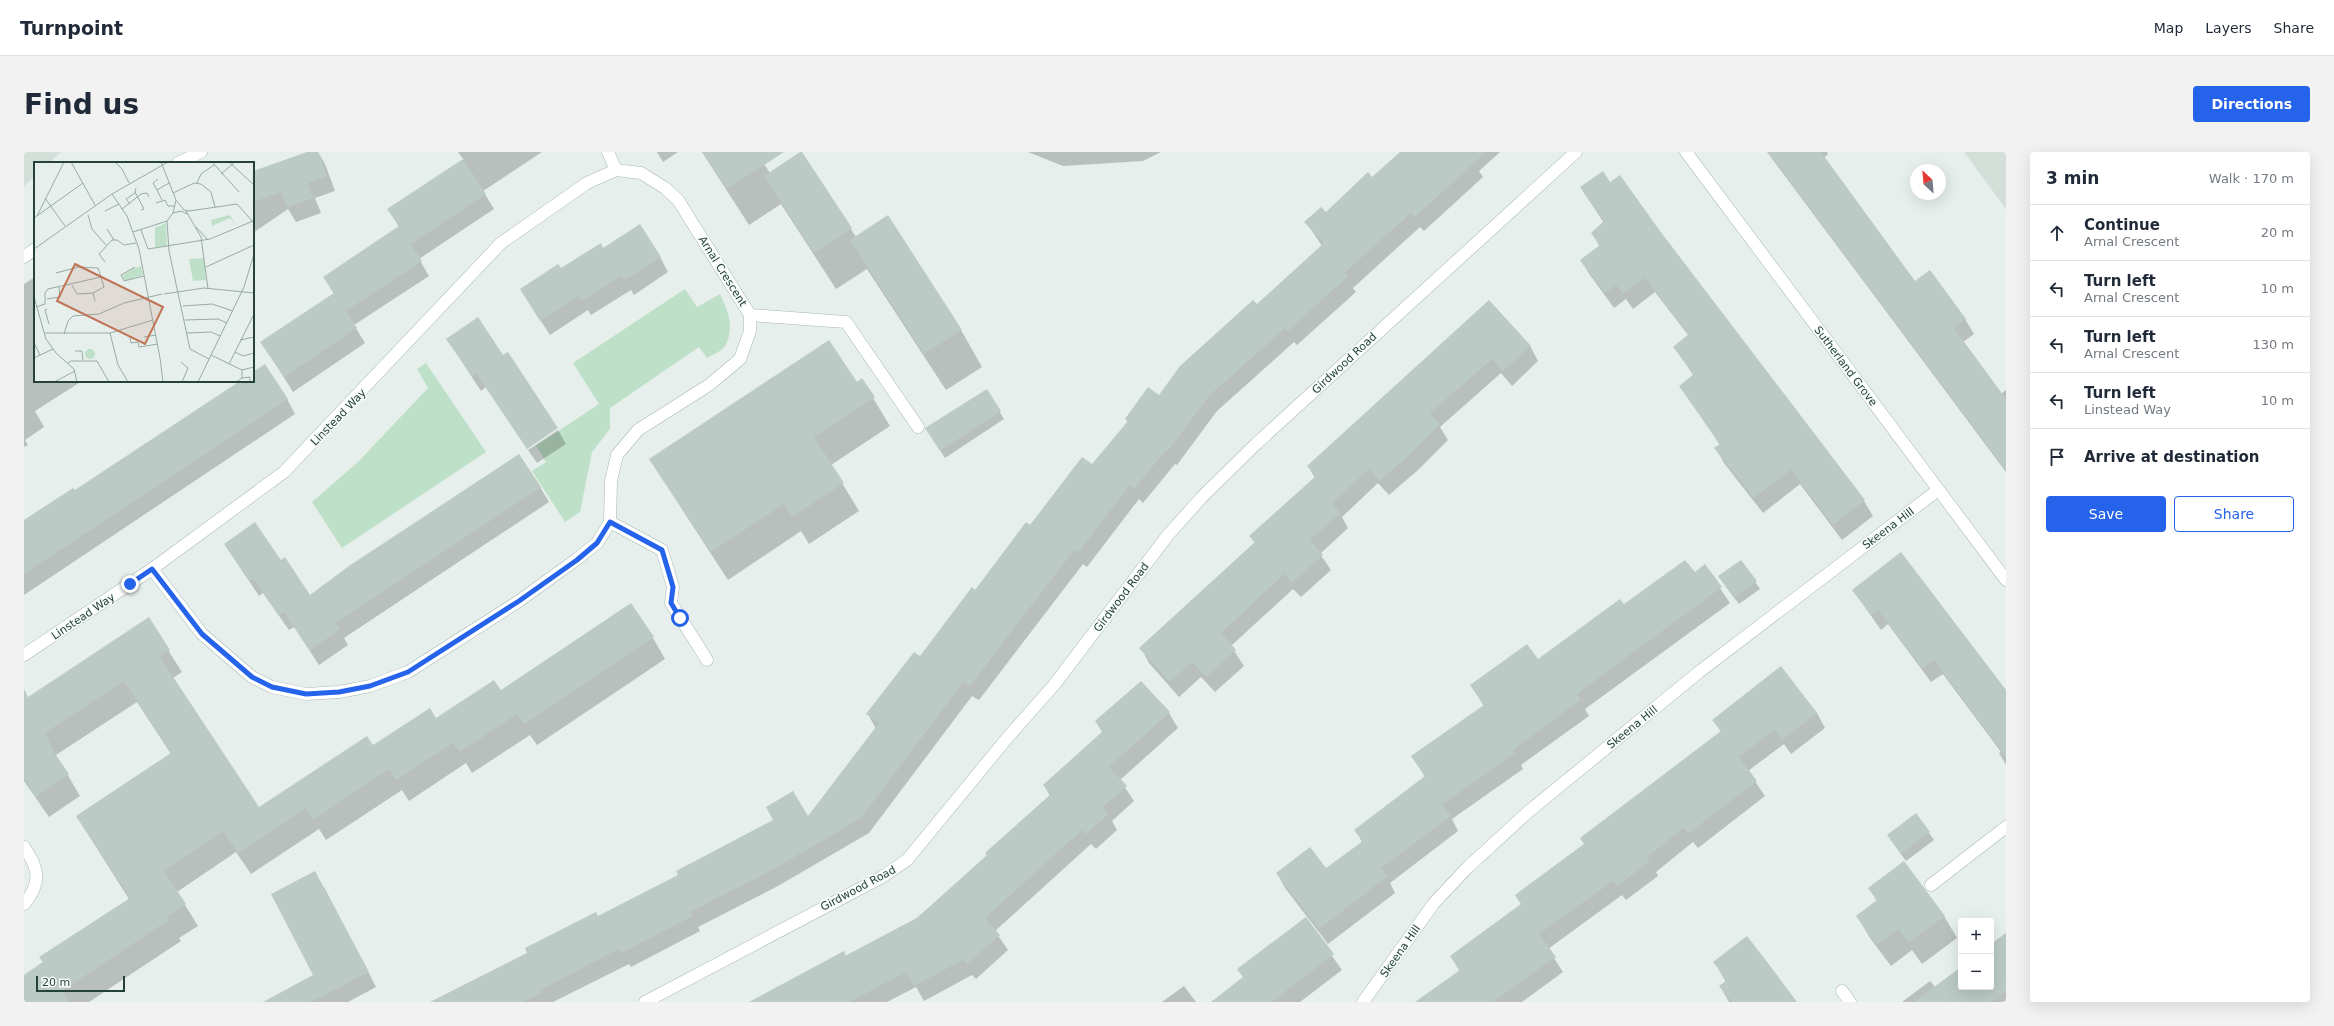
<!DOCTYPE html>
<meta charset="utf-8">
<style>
:root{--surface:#fff;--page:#f2f2f3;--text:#1f2937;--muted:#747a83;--line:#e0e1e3;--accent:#2563eb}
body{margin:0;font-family:"DejaVu Sans",sans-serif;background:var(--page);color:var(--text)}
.controls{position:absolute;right:12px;bottom:12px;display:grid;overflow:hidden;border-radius:4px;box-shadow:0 4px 16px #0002}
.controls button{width:36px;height:36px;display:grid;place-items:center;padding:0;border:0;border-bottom:1px solid var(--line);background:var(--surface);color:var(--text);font:20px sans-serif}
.compass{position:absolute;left:1886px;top:12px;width:36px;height:36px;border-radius:50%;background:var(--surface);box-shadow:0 4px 16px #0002;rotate:334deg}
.scale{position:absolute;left:12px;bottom:10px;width:89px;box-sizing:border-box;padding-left:4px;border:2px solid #24423a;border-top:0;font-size:11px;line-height:14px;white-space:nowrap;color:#24423a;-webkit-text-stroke:3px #f7fbf9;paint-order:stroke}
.stop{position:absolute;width:12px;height:12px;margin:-9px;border:3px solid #2563eb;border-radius:50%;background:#fff}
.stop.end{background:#2563eb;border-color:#fff;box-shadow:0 1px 4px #0008}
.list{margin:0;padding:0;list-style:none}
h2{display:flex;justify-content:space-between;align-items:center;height:52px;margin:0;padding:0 16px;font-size:17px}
h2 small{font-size:13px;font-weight:400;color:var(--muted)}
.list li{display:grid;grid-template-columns:26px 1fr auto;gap:12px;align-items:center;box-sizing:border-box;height:56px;padding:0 16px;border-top:1px solid var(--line)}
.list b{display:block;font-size:15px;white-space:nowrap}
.list p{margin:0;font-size:13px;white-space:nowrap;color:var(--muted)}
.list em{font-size:13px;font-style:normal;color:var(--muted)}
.actions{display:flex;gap:8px;padding:12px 16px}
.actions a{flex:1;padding:9px 0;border:1px solid var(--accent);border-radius:4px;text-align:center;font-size:14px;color:var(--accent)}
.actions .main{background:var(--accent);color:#fff}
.icon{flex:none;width:22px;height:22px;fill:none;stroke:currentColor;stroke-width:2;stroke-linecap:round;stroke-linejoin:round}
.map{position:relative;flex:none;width:1982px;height:850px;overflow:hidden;border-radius:4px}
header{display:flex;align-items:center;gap:24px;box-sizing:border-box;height:56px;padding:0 20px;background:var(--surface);border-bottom:1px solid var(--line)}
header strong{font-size:19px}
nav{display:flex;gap:22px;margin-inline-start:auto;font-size:14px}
.intro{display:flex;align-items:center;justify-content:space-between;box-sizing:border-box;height:96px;padding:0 24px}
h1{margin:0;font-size:28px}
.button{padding:10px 18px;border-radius:4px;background:var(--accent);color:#fff;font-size:14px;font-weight:700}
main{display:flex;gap:24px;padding:0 24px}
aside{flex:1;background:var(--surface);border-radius:4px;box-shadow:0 4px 16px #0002}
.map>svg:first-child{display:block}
</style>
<header>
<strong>Turnpoint</strong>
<nav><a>Map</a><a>Layers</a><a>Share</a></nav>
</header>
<div class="intro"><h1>Find us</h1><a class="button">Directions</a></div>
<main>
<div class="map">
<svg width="1982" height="850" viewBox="0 0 1982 850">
<rect width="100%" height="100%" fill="#e6efeb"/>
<g fill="#d4dfda">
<path d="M 0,0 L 37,0 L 25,11 L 11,11 L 11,24 L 0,34 Z"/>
<path d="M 1940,0 L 1982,0 L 1982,57 Z"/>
</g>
<g fill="#bfe0c8">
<path d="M 661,137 L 673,155 L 696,142 C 704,157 711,177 701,194 C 698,199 688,203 683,206 L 675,195 L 586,256 L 586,277 L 568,300 L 556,360 L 541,370 L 508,319 L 522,310 L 512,294 L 575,252 L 549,211 Z"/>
<path d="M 402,211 L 462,300 L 318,396 L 288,350 L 334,310 L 404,236 L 393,217 Z"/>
</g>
<g fill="#0003">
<path d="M 286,0 L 294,0 L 301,12 L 311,39 L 291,46 L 297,61 L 272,70 L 264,57 L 229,81 L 229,20 Z"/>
<path d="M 434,0 L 518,0 L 459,39 L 470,57 L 395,107 L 405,124 L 330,173 L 341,191 L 269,240 L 238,190 L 310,142 L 300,125 L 375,75 L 365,57 L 440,8 Z"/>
<path d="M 633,0 L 654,0 L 639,10 Z"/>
<path d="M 678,0 L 732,0 L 746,21 L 777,0 L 832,85 L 937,178 L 958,215 L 922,238 L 843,117 L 812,137 L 757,52 L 725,73 Z"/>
<path d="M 1004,0 L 1137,0 L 1119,9 L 1039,14 Z"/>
<path d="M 1377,0 L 1476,0 L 1455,19 L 1459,25 L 1400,79 L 1396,75 L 1329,136 L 1332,140 L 1273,193 L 1270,190 L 1193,259 L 1153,313 L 1151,312 L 1119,351 L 1115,347 L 1063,415 L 1059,412 L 955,548 L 948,544 L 845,681 L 754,734 L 674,775 L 676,779 L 607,815 L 605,812 L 529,850 L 412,850 L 573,765 L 784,666 L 852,577 L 844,562 L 896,505 L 1006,374 L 1068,314 L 1104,271 L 1102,267 L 1135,244 L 1298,94 L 1282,70 L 1302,61 L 1348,26 Z"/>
<path d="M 1743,0 L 1803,0 L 1804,2 L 1800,6 L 1891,130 L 1941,167 L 1950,182 L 1939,190 L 1977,242 L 1982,238 L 1982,320 Z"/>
<path d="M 1586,31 L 1636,80 L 1840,349 L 1849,364 L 1818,388 L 1776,332 L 1739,361 L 1700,311 L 1692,296 L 1696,293 L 1656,234 L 1670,224 L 1650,195 L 1665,184 L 1631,140 L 1609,157 L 1602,147 L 1590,156 L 1566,123 L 1557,109 L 1576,95 L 1568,81 L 1580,71 L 1557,36 Z"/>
<path d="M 636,105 L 644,120 L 610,143 L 607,138 L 567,163 L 564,158 L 526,183 L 506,152 L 537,118 Z"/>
<path d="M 11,125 L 11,229 L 58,229 L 11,259 L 20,275 L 1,288 L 4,293 L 0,295 L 0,132 Z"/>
<path d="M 1465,149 L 1506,194 L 1514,209 L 1488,234 L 1477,221 L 1416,275 L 1424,288 L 1394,318 L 1365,343 L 1354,331 L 1318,365 L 1324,376 L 1296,402 L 1307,418 L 1277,445 L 1269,437 L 1207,494 L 1220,514 L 1191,540 L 1177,525 L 1155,545 L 1125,511 L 1117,496 L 1231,391 L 1226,384 L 1291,326 L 1284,314 Z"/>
<path d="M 453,167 L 462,235 L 457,239 L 423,187 Z"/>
<path d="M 229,221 L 263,247 L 271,262 L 0,443 L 0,369 L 50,339 L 217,229 L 229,229 Z"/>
<path d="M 838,228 L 866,274 L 807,313 L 835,359 L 785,392 L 777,379 L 704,428 L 626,308 Z"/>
<path d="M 962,238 L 980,267 L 921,306 L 907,284 Z"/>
<path d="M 534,278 L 542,292 L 513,311 L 504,298 Z"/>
<path d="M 516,335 L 525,350 L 320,486 L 324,493 L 295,513 L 270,475 L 265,478 L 239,441 L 235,444 L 201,392 L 257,410 L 286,444 Z"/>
<path d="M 1717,409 L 1736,437 L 1715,452 L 1700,432 Z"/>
<path d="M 1681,414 L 1706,451 L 1561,557 L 1565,564 L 1497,613 L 1499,617 L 1428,667 L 1434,679 L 1366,731 L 1371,741 L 1304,792 L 1261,736 L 1253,721 L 1302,718 L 1338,690 L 1332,678 L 1401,625 L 1388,604 L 1460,554 L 1447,533 L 1514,508 L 1600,453 L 1670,422 Z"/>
<path d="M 1829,438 L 1982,542 L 1982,613 L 1975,601 L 1977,600 L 1919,522 L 1907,530 L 1864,472 L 1857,478 Z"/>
<path d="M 124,467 L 158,520 L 149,526 L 235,656 L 349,595 L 476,540 L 629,486 L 641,507 L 513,593 L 506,583 L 448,621 L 442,611 L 385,649 L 378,638 L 302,688 L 295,677 L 227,722 L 212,700 L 153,740 L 174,774 L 155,786 L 157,789 L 65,850 L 0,850 L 0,824 L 105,747 L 53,665 L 147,602 L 113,550 L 32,603 L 56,644 L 25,665 L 0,629 L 0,549 Z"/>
<path d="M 1757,516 L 1793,561 L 1801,576 L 1767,602 L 1760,592 L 1724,619 L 1741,644 L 1674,696 L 1669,690 L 1632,720 L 1634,724 L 1602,748 L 1598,743 L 1524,797 L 1539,820 L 1498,850 L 1400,850 L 1436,820 L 1427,804 L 1498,753 L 1492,743 L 1561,692 L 1697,580 L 1690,568 Z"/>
<path d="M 1117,530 L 1145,561 L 1154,576 L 1096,628 L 1110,649 L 1088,669 L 1093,678 L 1072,697 L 1067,692 L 971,779 L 984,798 L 952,827 L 948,823 L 900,849 L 892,835 L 863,850 L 734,850 L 893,766 L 964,704 L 1026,644 L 1020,633 L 1079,581 L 1072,570 Z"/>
<path d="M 1892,663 L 1910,688 L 1882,709 L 1869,691 Z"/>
<path d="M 300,735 L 352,835 L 324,850 L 270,850 L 290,824 Z"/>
<path d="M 1845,736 L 1920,764 L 1933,786 L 1898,812 L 1888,798 L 1867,814 L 1846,786 L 1833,764 L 1853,749 Z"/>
<path d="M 1281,766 L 1318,818 L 1276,850 L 1189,850 L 1220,826 L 1214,818 Z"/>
<path d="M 1982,781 L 1982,850 L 1878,850 L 1906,829 L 1911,835 L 1937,816 L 1937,835 L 1967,835 L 1967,793 Z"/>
<path d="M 1691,811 L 1772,850 L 1705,850 L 1696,834 L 1702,830 Z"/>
<path d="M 1160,834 L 1172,850 L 1138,850 Z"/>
</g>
<g fill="#bbcac4">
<path d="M 283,0 L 294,0 L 303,24 L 284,31 L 289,46 L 263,56 L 257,40 L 229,50 L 229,19 Z"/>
<path d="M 679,0 L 760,0 L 703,37 Z"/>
<path d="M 776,0 L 778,0 L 828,76 L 790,101 L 740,24 Z"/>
<path d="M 1376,0 L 1462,0 L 1391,65 L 1387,61 L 1320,121 L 1324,124 L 1264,179 L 1261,176 L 1185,244 L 1144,299 L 1142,298 L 1110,337 L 1106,333 L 1054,401 L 1050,398 L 946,534 L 940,529 L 837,666 L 745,720 L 666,760 L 669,764 L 597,801 L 595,797 L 516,838 L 517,841 L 500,850 L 406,850 L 503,801 L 501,796 L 572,760 L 574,764 L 654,723 L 652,719 L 749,668 L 742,655 L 769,639 L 784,664 L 855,571 L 842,562 L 890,500 L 896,504 L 948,435 L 951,438 L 1002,370 L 1006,373 L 1058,305 L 1068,312 L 1104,269 L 1101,267 L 1124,235 L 1135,243 L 1156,214 L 1229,148 L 1233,152 L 1300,91 L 1280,70 L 1297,55 L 1302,60 L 1344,20 L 1348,25 Z"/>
<path d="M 1744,0 L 1797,0 L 1891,129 L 1906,118 L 1942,167 L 1930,176 L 1982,247 L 1982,318 Z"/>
<path d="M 439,7 L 462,42 L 387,92 L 398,109 L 322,159 L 333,176 L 260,225 L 236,190 L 310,141 L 299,125 L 375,74 L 363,57 Z"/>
<path d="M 1579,19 L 1586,30 L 1596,23 L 1636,79 L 1841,348 L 1809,373 L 1767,318 L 1730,346 L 1690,296 L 1696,292 L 1655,234 L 1670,222 L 1649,195 L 1665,182 L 1621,126 L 1599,142 L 1592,133 L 1581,141 L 1556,108 L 1576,93 L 1567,81 L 1580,69 L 1556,35 Z"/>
<path d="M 864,63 L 938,178 L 900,202 L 826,88 Z"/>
<path d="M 616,72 L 637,105 L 601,128 L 597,124 L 558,149 L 555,144 L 516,169 L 496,137 L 534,112 L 537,116 L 577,91 L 579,96 Z"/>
<path d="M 1465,148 L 1507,194 L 1479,219 L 1468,207 L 1406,261 L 1416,272 L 1385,303 L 1356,329 L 1345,317 L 1308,351 L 1316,361 L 1286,388 L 1299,403 L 1268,431 L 1260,422 L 1197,481 L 1212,498 L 1182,525 L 1168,510 L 1146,530 L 1115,496 L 1231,390 L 1225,384 L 1292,324 L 1283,314 Z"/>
<path d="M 454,165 L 479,203 L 484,200 L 534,276 L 503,297 L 452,221 L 448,224 L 422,187 Z"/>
<path d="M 805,188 L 833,230 L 838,226 L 851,245 L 790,285 L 820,331 L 768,365 L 760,352 L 687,400 L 625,307 Z"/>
<path d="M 241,212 L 264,247 L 0,422 L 0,368 L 49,336 L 51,338 L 216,229 L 229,229 L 229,220 Z"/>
<path d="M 963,237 L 977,259 L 916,299 L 901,276 Z"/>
<path d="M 495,302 L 517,335 L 312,471 L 317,477 L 286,498 L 260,460 L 255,464 L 230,427 L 225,429 L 200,392 L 231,370 L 257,408 L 261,405 L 286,443 L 325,414 Z"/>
<path d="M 1877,400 L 1982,538 L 1982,605 L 1910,508 L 1898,516 L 1854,458 L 1847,463 L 1828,438 Z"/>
<path d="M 1661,408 L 1671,420 L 1681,412 L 1698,435 L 1553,542 L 1557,548 L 1489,598 L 1491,601 L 1418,653 L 1427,664 L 1357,716 L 1363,725 L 1295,777 L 1252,721 L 1286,695 L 1302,716 L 1339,689 L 1330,678 L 1401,624 L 1387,604 L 1460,553 L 1446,533 L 1503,492 L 1514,507 L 1596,447 L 1600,452 Z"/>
<path d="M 1717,408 L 1733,429 L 1710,446 L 1694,424 Z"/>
<path d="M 607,451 L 630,485 L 500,572 L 493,562 L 436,600 L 429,591 L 372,628 L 365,617 L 289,668 L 282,656 L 214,701 L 199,679 L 140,719 L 162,752 L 144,764 L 145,768 L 38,839 L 45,850 L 0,850 L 0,823 L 19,810 L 15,805 L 106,746 L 52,664 L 147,601 L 100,529 L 21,581 L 31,602 L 45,622 L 12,645 L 0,627 L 0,537 L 4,545 L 125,465 L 146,498 L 136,505 L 235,655 L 343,584 L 349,593 L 406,556 L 412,566 L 470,528 L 477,538 Z"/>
<path d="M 1757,514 L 1793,561 L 1758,588 L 1750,578 L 1715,605 L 1733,629 L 1664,682 L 1660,676 L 1623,705 L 1626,709 L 1593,734 L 1589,729 L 1515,782 L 1532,805 L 1469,850 L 1391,850 L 1436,818 L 1426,804 L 1497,752 L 1491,743 L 1560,692 L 1556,686 L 1697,579 L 1688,568 Z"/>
<path d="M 1117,529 L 1146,560 L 1085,615 L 1103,634 L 1079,655 L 1085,662 L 1062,682 L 1058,678 L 961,766 L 976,783 L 943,812 L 939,808 L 890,834 L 883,820 L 825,850 L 725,850 L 820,799 L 822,804 L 893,766 L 963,703 L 961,701 L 1027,642 L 1019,633 L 1079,579 L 1071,569 Z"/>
<path d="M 1892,661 L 1906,680 L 1877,702 L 1863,683 Z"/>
<path d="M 1880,709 L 1921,764 L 1885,790 L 1874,777 L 1853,793 L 1832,764 L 1853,748 L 1844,736 Z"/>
<path d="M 291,719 L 345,820 L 287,850 L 239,850 L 289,823 L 247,742 Z"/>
<path d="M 1282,765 L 1310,802 L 1248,850 L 1187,850 L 1219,825 L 1213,817 Z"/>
<path d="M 1982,781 L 1982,839 L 1968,850 L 1890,850 L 1937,815 L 1937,835 L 1967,835 L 1967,792 Z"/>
<path d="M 1723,784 L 1747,815 L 1773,850 L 1708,850 L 1695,834 L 1703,828 L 1689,810 Z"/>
</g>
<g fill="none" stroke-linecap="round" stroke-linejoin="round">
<g stroke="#a8b8b2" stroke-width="13">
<g id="street">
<path d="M 1662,0 L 1982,428"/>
<path d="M 154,11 L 177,0"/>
<path d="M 0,105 L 11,97"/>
<path d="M 726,163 L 822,170 L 894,275"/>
<path d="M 586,370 L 587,329 L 593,303 L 614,278 L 685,233 L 716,207 L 726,179 L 726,163 L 654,48 L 641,36 L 617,21 L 592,18"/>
<path d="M 128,417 L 178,482 L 228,525 L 248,535 L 282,542 L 315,540 L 346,534 L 384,520 L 495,449 L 553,407 L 573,391 L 586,370 L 638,398 L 649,435 L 647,451 L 683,508"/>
<path d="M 0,503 L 128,417 L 260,320 L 477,91 L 563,31 L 592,18 L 584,0"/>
<path d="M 0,695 C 15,716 18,731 0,752"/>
<path d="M 1907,733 L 1982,675"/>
<path d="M 1818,839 L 1826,850"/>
<path d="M 621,850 L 858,725 L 883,708 L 984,585 L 1030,533 L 1144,383 L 1178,345 L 1233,291 L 1552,0"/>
<path d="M 1339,850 L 1410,751 L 1443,716 L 1504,660 L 1675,520 L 1914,338"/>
</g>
</g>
<use href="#street" stroke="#fff" stroke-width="12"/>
</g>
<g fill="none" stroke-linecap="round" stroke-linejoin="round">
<path stroke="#2563eb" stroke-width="5" d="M 106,432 L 128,417 L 178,482 L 228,525 L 248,535 L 282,542 L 315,540 L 346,534 L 384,520 L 495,449 L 553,408 L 573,391 L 586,370 L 638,398 L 649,435 L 647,451 L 656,466"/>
</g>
<g text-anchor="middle" stroke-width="3.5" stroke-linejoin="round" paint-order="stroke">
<g font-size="11" fill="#24423a" stroke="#f7fbf9">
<text transform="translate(699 119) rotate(58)" y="4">Arnal Crescent</text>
<text transform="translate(1320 211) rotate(-43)" y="4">Girdwood Road</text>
<text transform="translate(1822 214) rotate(53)" y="4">Sutherland Grove</text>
<text transform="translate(314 265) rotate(-46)" y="4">Linstead Way</text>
<text transform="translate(1864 376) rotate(-37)" y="4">Skeena Hill</text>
<text transform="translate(1097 445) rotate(-53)" y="4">Girdwood Road</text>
<text transform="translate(59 464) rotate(-34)" y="4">Linstead Way</text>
<text transform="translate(1608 575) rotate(-39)" y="4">Skeena Hill</text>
<text transform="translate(834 736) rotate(-28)" y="4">Girdwood Road</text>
<text transform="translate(1376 799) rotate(-55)" y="4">Skeena Hill</text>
</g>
</g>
<g transform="translate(10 10)">
<rect width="220" height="220" fill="#e6efeb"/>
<path d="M 196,53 L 202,64 L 196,56 L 178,64 L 177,58 ZM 132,61 L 133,84 L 121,85 L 121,66 ZM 170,96 L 172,118 L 159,119 L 155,97 ZM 107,104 L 109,113 L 91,119 L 88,114 L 98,107 ZM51 192a5 5 0 1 1 10 0a5 5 0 1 1-10 0Z" fill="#bfe0c8"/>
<path fill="none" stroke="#98aaa4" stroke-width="1" d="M 37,0 L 61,43M 81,0 L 88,7 L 95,21M 127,0 L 142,38 L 150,48 L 155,49 L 203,42 L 220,61M 178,0 L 205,30M 195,0 L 220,23M 187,12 L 201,0M 163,21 L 167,12 L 180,3M 102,26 L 101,30 L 110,47 L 107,48M 123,28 L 119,21 L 124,17M 139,31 L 160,21 L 167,22 L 177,30 L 181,45M 78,32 L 93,54 L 105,87 L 126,196 L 129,220M 11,36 L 31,64M 128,38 L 123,28 L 135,21M 142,38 L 139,51 L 133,59 L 135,89 L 156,187 L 175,197M 122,41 L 131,38 L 134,44 L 141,44M 96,42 L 92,37 L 101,31M 88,47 L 107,32 L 113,31 L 115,35M 71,49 L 85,42M 152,49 L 167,75 L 174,127M 139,51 L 147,49 L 153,52M 54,53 L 58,67 L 72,83M 3,54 L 30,0M 0,56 L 49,21M 162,65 L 174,78M 73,67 L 80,78M 107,68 L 114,87 L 176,77 L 219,59M 99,70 L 133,59M 0,87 L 78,32 L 134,0M 71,100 L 65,92 L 78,78 L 83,78 L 90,83 L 102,81M 101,105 L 87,113 L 90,119 L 110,114M 172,105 L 220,83M 38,123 L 43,132 L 59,131 L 61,139M 59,131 L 70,125 L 67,115M 130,132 L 170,126 L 220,131M 0,135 L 12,177 L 22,191 L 40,207 L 43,220M 13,137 L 26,135 L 25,125M 149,144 L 178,142 L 199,149M 2,145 L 11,142 L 11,131 L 14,127 L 67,115 L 64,106 L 44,105 L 22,111M 13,147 L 11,148 L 15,162M 151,158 L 184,157 L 193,161M 10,171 L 76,171 L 119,158M 76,171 L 84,203 L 94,220M 153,171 L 177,170 L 186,174M 30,172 L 34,159 L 39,154 L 65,152 L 90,141 L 128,132M 110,175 L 122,173M 96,176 L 97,181 L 104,180 L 105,185 L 124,182M 206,178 L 220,175M 0,181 L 6,193M 41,189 L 48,189 L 49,198M 201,190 L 209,194 L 220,191M 177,193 L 208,208 L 220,205M 0,196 L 19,187M 147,200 L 154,206 L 148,220M 34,201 L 37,199 L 63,199 L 75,220M 195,202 L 220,152M 208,216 L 216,215 L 216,220M 20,220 L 41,209M 164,220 L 210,125 L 220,92M 202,220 L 208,216 L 208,208"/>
<path fill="#c07456" fill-opacity="0.15" stroke="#c07456" stroke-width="2" d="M 41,102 L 129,145 L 111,182 L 23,139 Z"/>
<rect width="220" height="220" fill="none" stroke="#24423a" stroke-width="2"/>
</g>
</svg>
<div class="controls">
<button>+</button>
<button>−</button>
</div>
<svg class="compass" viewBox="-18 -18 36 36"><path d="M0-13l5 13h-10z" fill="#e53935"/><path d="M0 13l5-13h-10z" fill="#747a83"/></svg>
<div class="scale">20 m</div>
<div class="stop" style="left:656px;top:466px"></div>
<div class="stop end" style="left:106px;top:432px"></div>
</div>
<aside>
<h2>3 min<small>Walk · 170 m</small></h2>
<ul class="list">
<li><svg class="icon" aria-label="ahead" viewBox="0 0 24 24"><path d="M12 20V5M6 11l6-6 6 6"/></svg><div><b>Continue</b><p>Arnal Crescent</p></div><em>20 m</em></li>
<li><svg class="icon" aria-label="left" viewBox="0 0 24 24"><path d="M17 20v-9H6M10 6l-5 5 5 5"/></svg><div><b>Turn left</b><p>Arnal Crescent</p></div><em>10 m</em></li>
<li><svg class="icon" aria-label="left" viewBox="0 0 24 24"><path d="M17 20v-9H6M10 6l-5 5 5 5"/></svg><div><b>Turn left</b><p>Arnal Crescent</p></div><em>130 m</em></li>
<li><svg class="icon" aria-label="left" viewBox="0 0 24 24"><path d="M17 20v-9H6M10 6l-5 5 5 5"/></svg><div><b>Turn left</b><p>Linstead Way</p></div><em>10 m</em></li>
<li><svg class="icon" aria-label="arrive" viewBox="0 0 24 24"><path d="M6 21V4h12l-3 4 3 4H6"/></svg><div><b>Arrive at destination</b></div></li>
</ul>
<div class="actions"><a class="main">Save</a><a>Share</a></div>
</aside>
</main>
